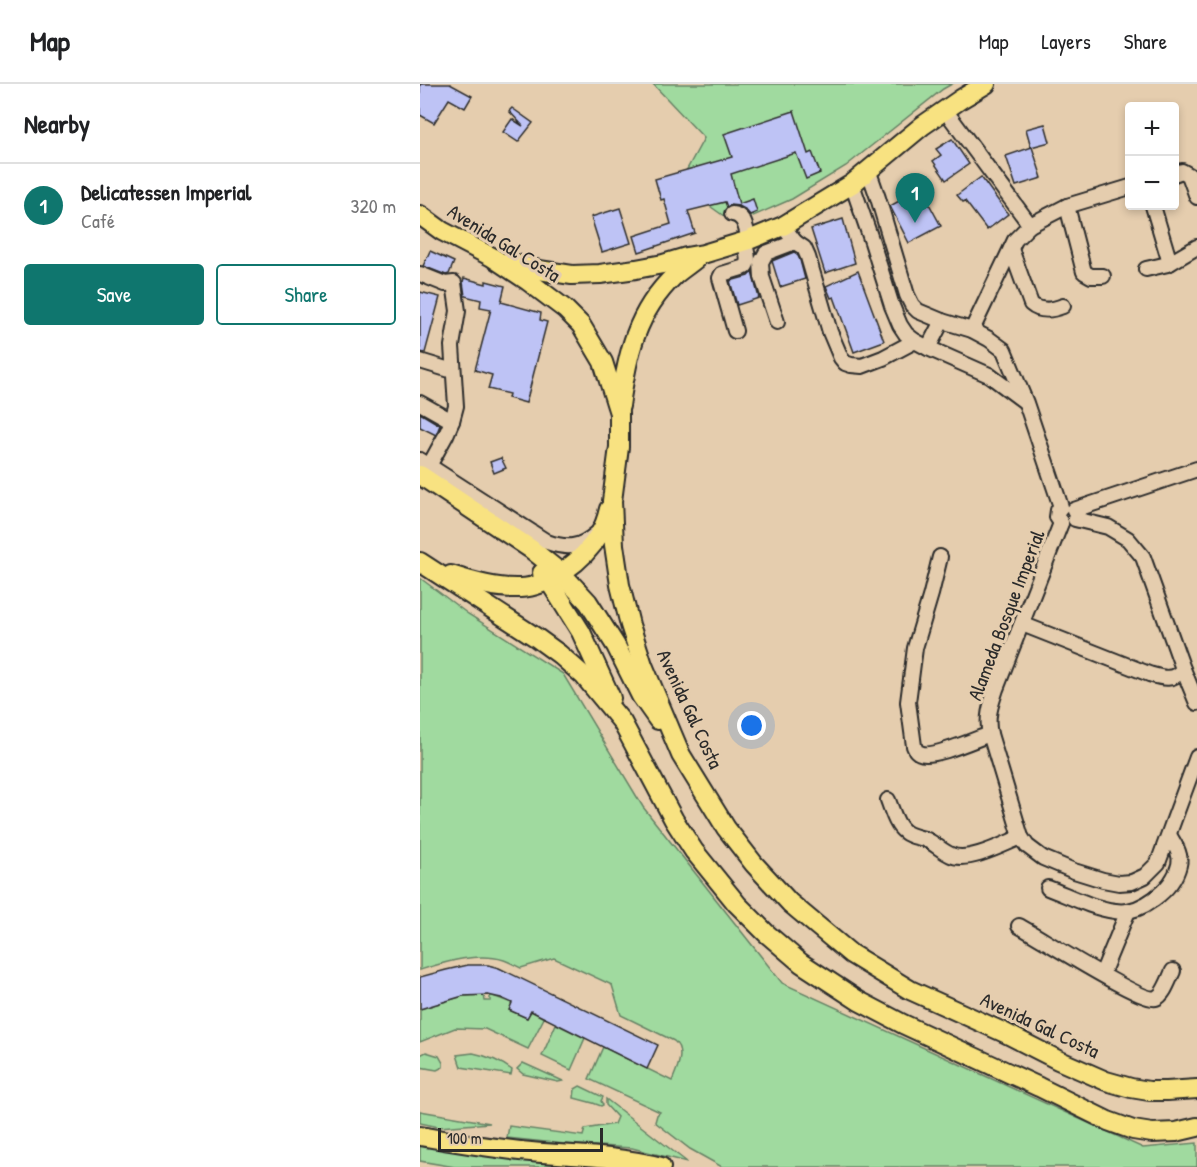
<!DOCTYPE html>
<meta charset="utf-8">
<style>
:root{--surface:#fff;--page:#f2f2f2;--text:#202124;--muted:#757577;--line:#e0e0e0;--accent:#0f766e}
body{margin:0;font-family:"Patrick Hand",sans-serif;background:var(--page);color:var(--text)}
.controls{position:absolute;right:18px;top:18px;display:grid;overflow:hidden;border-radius:6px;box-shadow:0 3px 9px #0003}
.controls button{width:54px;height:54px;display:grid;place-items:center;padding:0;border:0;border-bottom:2px solid var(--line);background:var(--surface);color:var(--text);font:30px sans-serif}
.scale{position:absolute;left:18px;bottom:15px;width:165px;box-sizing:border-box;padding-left:6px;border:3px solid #2b2b2b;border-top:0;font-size:16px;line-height:21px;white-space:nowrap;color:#2b2b2b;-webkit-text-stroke:4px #e5cdae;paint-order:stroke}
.you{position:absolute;left:332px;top:642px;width:21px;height:21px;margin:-15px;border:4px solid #fff;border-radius:50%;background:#1a73e8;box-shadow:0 0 0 9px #1a73e833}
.badge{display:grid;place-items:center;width:39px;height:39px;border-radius:50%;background:var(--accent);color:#fff;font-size:20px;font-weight:700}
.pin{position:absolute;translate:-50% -50px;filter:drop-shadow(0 2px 3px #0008)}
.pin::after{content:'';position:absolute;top:32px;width:21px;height:18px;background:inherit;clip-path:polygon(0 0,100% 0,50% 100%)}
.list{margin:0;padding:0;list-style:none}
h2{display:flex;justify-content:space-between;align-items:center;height:78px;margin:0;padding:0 24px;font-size:26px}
h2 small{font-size:20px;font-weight:400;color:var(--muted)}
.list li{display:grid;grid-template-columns:39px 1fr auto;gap:18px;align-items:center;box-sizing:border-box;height:84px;padding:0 24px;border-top:2px solid var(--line)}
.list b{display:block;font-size:22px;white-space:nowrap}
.list p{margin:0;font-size:20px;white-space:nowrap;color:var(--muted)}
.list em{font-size:20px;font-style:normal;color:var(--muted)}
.actions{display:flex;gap:12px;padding:18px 24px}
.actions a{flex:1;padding:14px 0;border:2px solid var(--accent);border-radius:6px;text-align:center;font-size:21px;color:var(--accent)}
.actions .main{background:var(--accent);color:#fff}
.map{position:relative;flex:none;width:777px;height:1083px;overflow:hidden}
header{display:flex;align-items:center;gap:36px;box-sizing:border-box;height:84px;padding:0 30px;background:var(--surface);border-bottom:2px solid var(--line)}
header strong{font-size:28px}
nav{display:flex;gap:33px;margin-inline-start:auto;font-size:21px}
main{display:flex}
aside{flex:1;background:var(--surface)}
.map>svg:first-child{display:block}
</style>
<header>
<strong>Map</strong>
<nav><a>Map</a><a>Layers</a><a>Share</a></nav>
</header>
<main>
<aside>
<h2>Nearby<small></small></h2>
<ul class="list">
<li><span class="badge">1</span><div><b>Delicatessen Imperial</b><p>Café</p></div><em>320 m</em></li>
</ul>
<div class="actions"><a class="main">Save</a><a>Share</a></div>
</aside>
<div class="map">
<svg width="777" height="1083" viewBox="0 0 777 1083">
<rect width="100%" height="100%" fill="#e5cdae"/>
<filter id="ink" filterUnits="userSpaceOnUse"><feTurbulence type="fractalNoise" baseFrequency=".0167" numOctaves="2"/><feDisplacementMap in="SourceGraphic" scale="12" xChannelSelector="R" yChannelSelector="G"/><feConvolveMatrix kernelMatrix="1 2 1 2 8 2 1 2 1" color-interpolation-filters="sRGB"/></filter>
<g filter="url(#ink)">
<g fill="#a0da9f" stroke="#668265" stroke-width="1.5">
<path d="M 233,0 L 532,0 L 523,5 L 426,82 L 372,115 L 315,140 L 259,100 L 284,54 Z"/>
<path d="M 0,494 L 48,530 L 143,590 L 223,723 L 362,899 L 723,1064 L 777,1059 L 777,1083 L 302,1083 L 270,1065 L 235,1038 L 237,1031 L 240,1028 L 169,995 L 183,963 L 252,997 C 257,985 266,967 254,957 L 201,931 L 192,901 L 134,874 L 101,884 C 96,882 90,878 84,876 C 57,868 26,878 0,886 Z"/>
<path d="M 64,911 L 65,917 L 70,917 L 70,911 L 92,919 L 90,926 L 107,934 L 111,927 L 124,934 L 108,965 L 65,945 L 35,944 L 0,958 L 0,925 L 43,912 Z"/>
<path d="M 136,940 L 165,954 L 151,986 L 122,972 Z"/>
<path d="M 6,968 L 19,972 L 23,979 L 23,983 L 17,986 L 0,983 L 0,971 Z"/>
<path d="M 53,969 C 68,972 80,977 92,986 L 91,991 L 41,983 L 37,971 Z"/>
<path d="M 103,979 L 143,997 L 138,998 L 103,990 L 97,985 Z"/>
<path d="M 160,1002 L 183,1013 L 181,1017 L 183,1021 L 181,1022 L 173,1019 L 154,1014 L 155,1005 Z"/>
<path d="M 186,1015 L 267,1078 L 212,1064 L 145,1060 L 87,1054 L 89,1042 L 163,1052 L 165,1045 L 194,1040 L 197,1033 L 186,1021 Z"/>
<path d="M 0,1027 L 70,1039 L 19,1043 L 0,1039 Z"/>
<path d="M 0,1059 L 110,1077 L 196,1083 L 35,1083 L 0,1077 Z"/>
</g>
<g fill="#bec3f5" stroke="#2b2b2b" stroke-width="1.5">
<path d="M 0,0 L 30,0 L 52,12 L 45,24 L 29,15 L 14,39 L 0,31 Z"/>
<path d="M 92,24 L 113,39 L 98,58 L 83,48 L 92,35 L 103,42 L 89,27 Z"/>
<path d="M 374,27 L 388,70 L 392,68 L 400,89 L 386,95 L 376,69 L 311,90 L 319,120 L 333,115 L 337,128 L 330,131 L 325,125 L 319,122 L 310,121 L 307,123 L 305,118 L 268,127 L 275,149 L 219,168 L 214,152 L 251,140 L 244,115 L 241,116 L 235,95 L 312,73 L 304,50 Z"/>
<path d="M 625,40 L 630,58 L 611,63 L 606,45 Z"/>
<path d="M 532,55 L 549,80 L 526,96 L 513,77 L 521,71 L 516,65 Z"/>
<path d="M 612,63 L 622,94 L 596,102 L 586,72 Z"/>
<path d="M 561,93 L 588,130 L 567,146 L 545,117 L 543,118 L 537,111 Z"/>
<path d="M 501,105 L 521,142 L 489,159 L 470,122 Z"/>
<path d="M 200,124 L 211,159 L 182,168 L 171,133 Z"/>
<path d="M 423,135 L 435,179 L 405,189 L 391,145 Z"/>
<path d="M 10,167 L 34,178 L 29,190 L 26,191 L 3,182 Z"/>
<path d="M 374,168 L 377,170 L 380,176 L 385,195 L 360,203 L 352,177 Z"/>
<path d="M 438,187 L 464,257 L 434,268 L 414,213 L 411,214 L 406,202 Z"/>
<path d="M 332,188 L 339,214 L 317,221 L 310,197 L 328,192 Z"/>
<path d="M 44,194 L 66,200 L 66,197 L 85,202 L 81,218 L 121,229 L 120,236 L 127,238 L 106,319 L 88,314 L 89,310 L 68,305 L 72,291 L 55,286 L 71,225 L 60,223 L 61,216 L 45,212 L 43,198 Z"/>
<path d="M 0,208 L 20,213 L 5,269 L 0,268 Z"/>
<path d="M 0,329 L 20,341 L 16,351 L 0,343 Z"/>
<path d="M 81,374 L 86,384 L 74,389 L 70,378 Z"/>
<path d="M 48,881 L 68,881 L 79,884 L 238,961 L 227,985 L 111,927 L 107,934 L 89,926 L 92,919 L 81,914 L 68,911 L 43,912 L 0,925 L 0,893 L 26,886 Z"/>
</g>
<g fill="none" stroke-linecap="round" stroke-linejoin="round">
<g stroke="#2b2b2b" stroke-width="18">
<g id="minor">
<path d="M 525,26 L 610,141"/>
<path d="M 449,88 L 458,114 L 487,211 L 492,221 L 498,227 L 522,237 L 552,246 L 569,255 L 584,266 L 606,319 L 641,423 L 638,426 L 637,433 L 641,439"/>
<path d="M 754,90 L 762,87 L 769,91 L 777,113"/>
<path d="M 432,100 L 452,158 L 472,222 L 480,241 L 486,250 L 495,257 L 508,264 L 569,291 L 604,317"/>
<path d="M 647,122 L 664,188 L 671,192 L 683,192"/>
<path d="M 733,122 L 750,179"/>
<path d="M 312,130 C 325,131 326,145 329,156"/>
<path d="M 375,158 L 384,164 L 388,173 L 410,248 L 421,274 L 425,279 L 431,281 L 442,282 L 463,274 L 495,257"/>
<path d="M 591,165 L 611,220 C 620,228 633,226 643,222"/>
<path d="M 726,185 L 748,180 L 777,163"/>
<path d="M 0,190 L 25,200 L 34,199 L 38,227 L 32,262 L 36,322 L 32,337 L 26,351 L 9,382"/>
<path d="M 357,238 L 342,193 L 341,178 L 346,169 L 375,158 L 363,142"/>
<path d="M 552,246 L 595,156 L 610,141 L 647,122 L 710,103"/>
<path d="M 315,247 L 300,194 L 302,190 L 325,183 C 331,176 326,166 324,157"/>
<path d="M 508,264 L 522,237"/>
<path d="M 0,277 L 33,287"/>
<path d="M 0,319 L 32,337"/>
<path d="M 0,376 L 127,458 C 147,465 160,464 176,450"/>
<path d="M 654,426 L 777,385"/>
<path d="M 655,435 L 688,443 L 708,455 L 723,473 L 763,585 L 777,619"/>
<path d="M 641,439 L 576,605 C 571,620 566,634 570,650 L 601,753 L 607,762 L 623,774 L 654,787 L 683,796 L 699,799 L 712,798 L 725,792 L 738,779 L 777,673"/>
<path d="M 520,473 L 511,510 L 495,564 L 488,618 L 494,662 C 496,666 495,667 500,669 C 512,675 556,655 570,650"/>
<path d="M 602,540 L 729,590 C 742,594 753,598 763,585"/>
<path d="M 468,716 C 472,726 476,742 485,748 C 491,753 500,753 507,756 C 515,760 522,767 531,771 C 548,779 584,760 601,753"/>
<path d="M 628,804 C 649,812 672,824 695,827 C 720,831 753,806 759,781 C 762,770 754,760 749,751"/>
<path d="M 599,842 C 618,852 722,919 736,914 C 744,911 749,895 753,887"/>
<path d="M 682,890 L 708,827"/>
</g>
</g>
<g stroke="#2b2b2b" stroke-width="22">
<g id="major">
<path d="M 0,131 L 22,147 L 72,173 L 108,197 L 145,225 L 161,241 L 183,278 L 199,329 L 199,363 L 192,417 L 194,461 L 200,501 L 210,541 L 223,581 L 261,671 L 306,744 L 334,780 L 370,819 L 431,870 L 490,906 L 585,949 L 638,976 L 686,997 L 711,1004 L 729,1007 L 747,1007 L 777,1005"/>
<path d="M 88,178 L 119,186 L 152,191 L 180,190 L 216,185 L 243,180 L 266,173 L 283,170 L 329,156 L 363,142 L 432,100 L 502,42 L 541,15 L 566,0"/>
<path d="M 200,322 C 207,271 216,228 255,191 C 262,185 270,180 277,174"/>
<path d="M 0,391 L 111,465 L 141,489 L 168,518 L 196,562 L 221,612 L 238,636"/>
<path d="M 0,478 L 117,554 L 139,570 L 164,592 L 202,638 L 254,736 L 274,767 L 317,820 L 346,849 L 381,879 L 439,917 L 483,940 L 619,1003 L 688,1037 L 713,1046 L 732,1049 L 756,1048 L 777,1043"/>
<path d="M 122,489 L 129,497 L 161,548 L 191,614"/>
<path d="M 31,491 C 53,498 77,505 100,504 C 129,503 164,476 179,451 C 184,443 187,434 189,425"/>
<path d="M 0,1052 C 33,1058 67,1063 100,1067 C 147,1072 195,1071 241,1083"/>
</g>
</g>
<use href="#minor" stroke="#e5cdae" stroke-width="14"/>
<use href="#major" stroke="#f8e281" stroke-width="18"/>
</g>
</g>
<g text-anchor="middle" stroke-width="6" stroke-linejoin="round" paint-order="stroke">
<g font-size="20" fill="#2b2b2b" stroke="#e5cdae">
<text transform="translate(84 159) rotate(32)" y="7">Avenida Gal Costa</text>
<text transform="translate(586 531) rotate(-69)" y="7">Alameda Bosque Imperial</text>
<text transform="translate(270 625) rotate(65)" y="7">Avenida Gal Costa</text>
<text transform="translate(620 941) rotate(25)" y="7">Avenida Gal Costa</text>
</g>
</g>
</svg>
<div class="controls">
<button>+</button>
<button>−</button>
</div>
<div class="scale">100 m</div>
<div class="you"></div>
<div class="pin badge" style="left:495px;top:139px">1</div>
</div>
</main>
